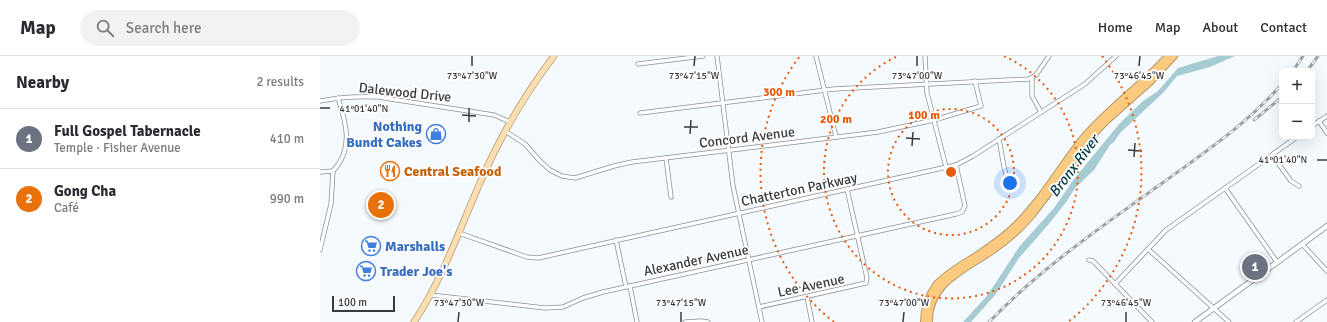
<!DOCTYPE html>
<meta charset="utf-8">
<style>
:root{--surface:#fff;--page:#f2f2f3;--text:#2b2b33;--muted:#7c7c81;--line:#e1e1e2;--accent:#2d766f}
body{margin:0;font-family:Signika,sans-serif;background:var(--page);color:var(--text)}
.controls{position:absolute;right:12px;top:12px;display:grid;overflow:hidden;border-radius:8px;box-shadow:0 4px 16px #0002}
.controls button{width:36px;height:36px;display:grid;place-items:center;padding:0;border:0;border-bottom:1px solid var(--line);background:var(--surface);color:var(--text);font:20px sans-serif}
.scale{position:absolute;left:12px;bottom:10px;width:63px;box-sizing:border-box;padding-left:4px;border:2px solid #383b3e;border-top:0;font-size:11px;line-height:14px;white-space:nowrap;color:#383b3e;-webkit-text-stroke:3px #fff;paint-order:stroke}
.you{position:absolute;left:690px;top:127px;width:14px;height:14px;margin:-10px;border:3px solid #fff;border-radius:50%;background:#1a73e8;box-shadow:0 0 0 6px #1a73e833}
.badge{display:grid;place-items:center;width:26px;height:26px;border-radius:50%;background:var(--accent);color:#fff;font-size:13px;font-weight:700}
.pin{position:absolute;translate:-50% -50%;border:2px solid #fff;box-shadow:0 1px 4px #0006}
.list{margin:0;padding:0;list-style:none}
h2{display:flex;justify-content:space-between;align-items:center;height:52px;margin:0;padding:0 16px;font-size:17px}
h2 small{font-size:13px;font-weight:400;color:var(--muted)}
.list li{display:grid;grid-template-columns:26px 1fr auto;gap:12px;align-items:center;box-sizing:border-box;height:60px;padding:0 16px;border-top:1px solid var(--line)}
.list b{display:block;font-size:15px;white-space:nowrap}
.list p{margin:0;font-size:13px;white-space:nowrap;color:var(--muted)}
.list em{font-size:13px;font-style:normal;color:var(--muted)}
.icon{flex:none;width:22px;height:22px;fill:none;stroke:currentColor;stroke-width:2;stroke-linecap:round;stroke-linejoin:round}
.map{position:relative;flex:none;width:1007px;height:266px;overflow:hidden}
header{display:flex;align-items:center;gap:24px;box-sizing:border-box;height:56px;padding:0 20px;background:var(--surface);border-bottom:1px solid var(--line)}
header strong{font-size:19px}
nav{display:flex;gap:22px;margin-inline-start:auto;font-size:14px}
.search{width:280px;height:36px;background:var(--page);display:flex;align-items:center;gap:10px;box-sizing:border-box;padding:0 14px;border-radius:22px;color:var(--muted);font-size:15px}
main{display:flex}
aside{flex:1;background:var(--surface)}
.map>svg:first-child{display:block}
</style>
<header>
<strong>Map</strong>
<div class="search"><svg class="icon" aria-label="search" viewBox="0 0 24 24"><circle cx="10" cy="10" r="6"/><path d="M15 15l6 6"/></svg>Search here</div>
<nav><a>Home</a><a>Map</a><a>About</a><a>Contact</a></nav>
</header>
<main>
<aside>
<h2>Nearby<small>2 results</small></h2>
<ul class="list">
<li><span class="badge" style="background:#6b7280">1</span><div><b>Full Gospel Tabernacle</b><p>Temple · Fisher Avenue</p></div><em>410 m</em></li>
<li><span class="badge" style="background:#e8710a">2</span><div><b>Gong Cha</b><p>Café</p></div><em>990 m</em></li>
</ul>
</aside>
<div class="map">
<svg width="1007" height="266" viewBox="0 0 1007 266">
<rect width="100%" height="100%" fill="#f5faff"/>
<path fill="#a6cbd2" d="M 898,0 L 915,0 L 890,11 L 857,20 L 843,37 L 800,77 L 794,86 L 790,89 L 774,114 L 755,132 L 747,145 L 728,169 L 699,202 L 676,238 L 651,266 L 643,266 L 665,242 L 675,228 L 699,191 L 734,152 L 754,123 L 800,67 L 823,45 L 838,35 L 858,12 Z"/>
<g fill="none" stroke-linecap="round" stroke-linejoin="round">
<g stroke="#8a9098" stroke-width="5">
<g id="street">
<path d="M 397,0 L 413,130 L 442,266"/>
<path d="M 496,0 L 516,81"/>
<path d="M 605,0 L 607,37 L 626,111"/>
<path d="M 318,8 L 383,0"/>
<path d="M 712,22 L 712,40 L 721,56"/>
<path d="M 0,45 C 20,41 38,40 58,41 L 174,59 L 190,66"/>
<path d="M 320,57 L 514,33 L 709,23 L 716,19 L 729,0"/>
<path d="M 999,65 L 1007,77"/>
<path d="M 992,70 L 1007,60"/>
<path d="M 185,75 L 205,88 L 220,105 L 230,114 L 242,120 L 255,122 L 294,110 L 312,106 L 558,76 L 614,64 L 661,50 L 655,25"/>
<path d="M 679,83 L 684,111 L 689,129"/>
<path d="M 952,99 L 971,125 L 979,130"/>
<path d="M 346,102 L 351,141"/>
<path d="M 0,116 L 13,115 C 34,93 26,66 18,42"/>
<path d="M 905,132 L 957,206"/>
<path d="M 139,177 L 207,201 L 218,202 L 636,109 L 653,100 L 765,28 L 796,0"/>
<path d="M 296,184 L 306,231"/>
<path d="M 982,188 L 1007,215"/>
<path d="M 828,193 L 909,266"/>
<path d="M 0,194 L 11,148 L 13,115"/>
<path d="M 769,204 L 773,205 L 832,266"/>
<path d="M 795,228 L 846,174 L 977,81"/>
<path d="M 310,230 L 317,266"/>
<path d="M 111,239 L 225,252 L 243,251 L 263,242 L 283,236 L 636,158 L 642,156 L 645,150 L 636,109"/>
<path d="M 487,241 L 492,266"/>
<path d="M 439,251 L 546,227 L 547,222 L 527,133"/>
<path d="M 365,266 L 381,265 L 388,266"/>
<path d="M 976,266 L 1007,244"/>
</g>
</g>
<g stroke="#8a9098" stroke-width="6">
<path id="secondary" d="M 875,266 L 1007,170"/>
</g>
<g stroke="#b59868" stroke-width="7">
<path id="primary" d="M 94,266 C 124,221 141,169 163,120 C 182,77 206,37 234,0"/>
</g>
<g stroke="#b59868" stroke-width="8">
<g id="highway">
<path d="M 604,266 C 604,253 608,240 616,229 C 626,218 640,210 653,202 C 668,192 683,182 696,169 C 723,143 741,109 765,80 C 790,51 822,29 848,0"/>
<path d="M 609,266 C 608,227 646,213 673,194 C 688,184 700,173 712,159 L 770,82 L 785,66 L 830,26 L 854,0"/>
</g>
</g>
<use href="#street" stroke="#fff" stroke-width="3.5"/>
<use href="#secondary" stroke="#fff" stroke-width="4.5"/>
<use href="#primary" stroke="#fbdfb2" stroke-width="5.5"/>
<use href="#highway" stroke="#f9ca7f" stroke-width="6"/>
<g stroke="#9ca0a4" stroke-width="3">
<g id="rail">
<path d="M 973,15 L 983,0"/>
<path d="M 987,15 L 998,0"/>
<path d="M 934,64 L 962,41"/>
<path d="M 669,266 C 720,213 781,171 841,128 C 884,97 927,68 962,28"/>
</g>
</g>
<use href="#rail" stroke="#fff" stroke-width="1.5" stroke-dasharray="4.5" stroke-linecap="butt"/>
</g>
<path fill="none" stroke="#383b3e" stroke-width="1.5" d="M 152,10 L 152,0M 374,10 L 375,0M 597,10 L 597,0M 819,10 L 820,0M 0,52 L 10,52M 142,59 L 156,60M 149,66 L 149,52M 364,71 L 378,71M 370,78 L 371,64M 586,82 L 600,83M 592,90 L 593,76M 808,94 L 822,95M 814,101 L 815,87M 997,104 L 1007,104M 138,266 L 139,256M 361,266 L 361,256M 583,266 L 584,256M 806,266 L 806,256"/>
<g fill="none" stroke="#e8590c" stroke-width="2" stroke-dasharray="2 4">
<circle cx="631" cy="116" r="63"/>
<path d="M684 0A127 127 0 1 1 578 0"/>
<path d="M514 266A190 190 0 0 1 480 0M782 0A190 190 0 0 1 748 266"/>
</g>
<defs>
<g id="shop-ring" transform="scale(1)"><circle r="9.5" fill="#fff" stroke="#3f7fe0" stroke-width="1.5"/><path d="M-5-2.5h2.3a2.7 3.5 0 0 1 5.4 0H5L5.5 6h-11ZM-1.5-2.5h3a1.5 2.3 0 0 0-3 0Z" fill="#3f7fe0"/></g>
<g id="restaurant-ring" transform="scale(1)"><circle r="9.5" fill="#fff" stroke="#e8710a" stroke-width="1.5"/><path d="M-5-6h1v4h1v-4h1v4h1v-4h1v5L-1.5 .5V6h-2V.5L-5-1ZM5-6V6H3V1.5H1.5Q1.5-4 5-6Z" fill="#e8710a"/></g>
<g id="supermarket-ring" transform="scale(1)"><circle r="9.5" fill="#fff" stroke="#3f7fe0" stroke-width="1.5"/><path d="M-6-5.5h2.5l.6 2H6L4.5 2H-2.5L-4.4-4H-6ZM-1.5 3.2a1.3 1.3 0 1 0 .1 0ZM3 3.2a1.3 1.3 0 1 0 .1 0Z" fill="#3f7fe0"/></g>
</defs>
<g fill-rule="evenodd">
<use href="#shop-ring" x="116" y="78"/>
<use href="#restaurant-ring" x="70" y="115"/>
<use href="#supermarket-ring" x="51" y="190"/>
<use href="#supermarket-ring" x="46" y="215"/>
</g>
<g text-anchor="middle" stroke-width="3.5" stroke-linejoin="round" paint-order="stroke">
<g font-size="14" fill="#383b3e" stroke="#fff">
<text transform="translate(85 36) rotate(6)" y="5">Dalewood Drive</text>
<text transform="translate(427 81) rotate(-7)" y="5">Concord Avenue</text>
<text transform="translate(479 133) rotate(-12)" y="5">Chatterton Parkway</text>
<text transform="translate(376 204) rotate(-12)" y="5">Alexander Avenue</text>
<text transform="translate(491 229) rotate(-12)" y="5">Lee Avenue</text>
</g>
<g font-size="14" font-weight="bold" fill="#366cbe" stroke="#fff" text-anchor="start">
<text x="102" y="75" text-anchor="end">Nothing<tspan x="102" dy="16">Bundt Cakes</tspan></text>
<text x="65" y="195">Marshalls</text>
<text x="60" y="220">Trader Joe's</text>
</g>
<g font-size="14" font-weight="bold" fill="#c56008" stroke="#fff" text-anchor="start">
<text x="84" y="120">Central Seafood</text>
</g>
<g font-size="15" font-style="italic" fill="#023d46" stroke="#fff">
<text transform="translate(754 110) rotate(-53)" y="5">Bronx River</text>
</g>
</g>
<g font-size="10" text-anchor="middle" fill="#383b3e" stroke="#fff" stroke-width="3.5" stroke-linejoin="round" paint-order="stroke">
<text x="152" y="23">73°47'30"W</text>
<text x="374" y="23">73°47'15"W</text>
<text x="597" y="23">73°47'00"W</text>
<text x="819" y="23">73°46'45"W</text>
<text x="44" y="56">41°01'40"N</text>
<text x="963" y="107">41°01'40"N</text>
<text x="139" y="250">73°47'30"W</text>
<text x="361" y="250">73°47'15"W</text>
<text x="584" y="250">73°47'00"W</text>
<text x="806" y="250">73°46'45"W</text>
</g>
<circle cx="631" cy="116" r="6" fill="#e8590c" stroke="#fff" stroke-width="2"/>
<g font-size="12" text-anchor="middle" font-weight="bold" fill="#e8590c" stroke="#fff" stroke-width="3.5" stroke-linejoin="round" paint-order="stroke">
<text x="459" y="40">300 m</text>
<text x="604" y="63">100 m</text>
<text x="516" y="67">200 m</text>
</g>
</svg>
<div class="controls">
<button>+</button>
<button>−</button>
</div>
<div class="scale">100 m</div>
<div class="you"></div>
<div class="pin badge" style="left:935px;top:211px;background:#6b7280">1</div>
<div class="pin badge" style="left:61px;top:149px;background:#e8710a">2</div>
</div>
</main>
